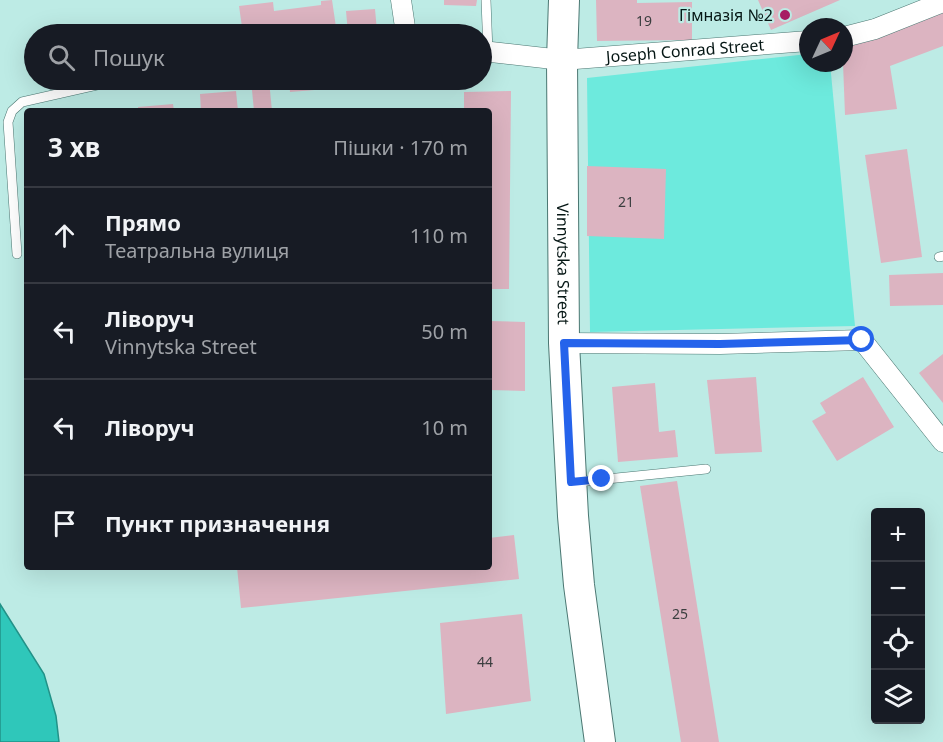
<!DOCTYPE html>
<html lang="uk">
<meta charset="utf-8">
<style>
:root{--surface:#171b24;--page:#20242c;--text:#f1f3f6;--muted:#9ea1a6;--line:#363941}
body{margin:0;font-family:"Noto Sans",sans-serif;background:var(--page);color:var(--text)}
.controls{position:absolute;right:18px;bottom:18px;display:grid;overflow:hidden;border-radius:6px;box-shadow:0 6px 24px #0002}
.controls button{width:54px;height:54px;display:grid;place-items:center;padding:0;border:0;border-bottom:2px solid var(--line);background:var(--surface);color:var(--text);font:30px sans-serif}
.compass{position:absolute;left:799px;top:18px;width:54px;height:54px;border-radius:50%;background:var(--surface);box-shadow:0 6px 24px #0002;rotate:46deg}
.stop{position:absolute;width:18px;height:18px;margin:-14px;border:4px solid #2563eb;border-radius:50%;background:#fff}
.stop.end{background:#2563eb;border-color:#fff;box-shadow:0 2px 6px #0008}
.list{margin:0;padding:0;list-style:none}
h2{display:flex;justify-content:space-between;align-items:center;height:78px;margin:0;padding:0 24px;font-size:26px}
h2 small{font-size:20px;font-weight:400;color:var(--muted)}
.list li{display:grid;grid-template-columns:39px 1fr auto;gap:18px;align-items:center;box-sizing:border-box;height:96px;padding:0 24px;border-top:2px solid var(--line)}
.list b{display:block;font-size:22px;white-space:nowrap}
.list p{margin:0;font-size:20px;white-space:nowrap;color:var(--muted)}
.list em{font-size:20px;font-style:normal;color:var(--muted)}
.icon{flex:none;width:33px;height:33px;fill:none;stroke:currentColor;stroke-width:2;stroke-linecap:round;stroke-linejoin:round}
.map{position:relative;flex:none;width:943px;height:742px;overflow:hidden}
.search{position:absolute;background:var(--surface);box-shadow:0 6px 24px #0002;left:24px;top:24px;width:468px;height:66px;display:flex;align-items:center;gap:15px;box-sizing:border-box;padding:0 21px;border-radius:33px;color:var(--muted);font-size:22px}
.panel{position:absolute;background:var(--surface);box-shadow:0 6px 24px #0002;left:24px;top:108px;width:468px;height:462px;border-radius:6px}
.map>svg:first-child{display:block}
</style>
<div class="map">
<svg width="943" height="742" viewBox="0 0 943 742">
<rect width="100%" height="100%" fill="#bdebe5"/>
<path fill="#6deadd" d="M 808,54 L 808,63 L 830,63 L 855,326 L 590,332 L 587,78 Z"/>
<path fill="#2fc7ba" stroke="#229288" stroke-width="1.5" d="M 0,604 L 44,674 L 56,716 L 59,742 L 0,742 Z"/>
<g fill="#dcb4c1">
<path d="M 332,0 L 337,34 L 243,34 L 239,6 L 273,2 L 274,11 L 321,5 L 321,1 Z"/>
<path d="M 444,0 L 477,0 L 476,6 L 444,5 Z"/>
<path d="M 596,0 L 637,0 L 637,3 L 692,2 L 692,40 L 597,41 Z"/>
<path d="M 758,0 L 840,0 L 771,30 Z"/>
<path d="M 943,8 L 943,46 L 890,66 L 897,109 L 845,115 L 843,63 L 844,49 Z"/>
<path d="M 375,9 L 377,31 L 348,33 L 346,11 Z"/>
<path d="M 144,26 L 145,34 L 118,34 L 118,30 Z"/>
<path d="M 251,80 L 269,80 L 272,111 L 254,111 Z"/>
<path d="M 289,80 L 400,80 L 400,83 L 290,92 Z"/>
<path d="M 236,91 L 238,111 L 201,111 L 200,94 Z"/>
<path d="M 511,91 L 509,289 L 489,289 L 489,111 L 464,111 L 464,92 Z"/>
<path d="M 173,104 L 174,111 L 138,111 L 138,107 Z"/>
<path d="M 907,149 L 922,257 L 881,263 L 865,155 Z"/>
<path d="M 587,166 L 666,169 L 664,239 L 587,236 Z"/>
<path d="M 943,273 L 943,305 L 890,306 L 889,275 Z"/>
<path d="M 489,321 L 525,322 L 525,391 L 489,390 Z"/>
<path d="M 943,354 L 943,403 L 919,373 Z"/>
<path d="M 756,377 L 762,452 L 715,454 L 707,380 Z"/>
<path d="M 863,377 L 894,427 L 837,461 L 812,421 L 826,413 L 820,403 Z"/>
<path d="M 655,383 L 659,432 L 675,430 L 678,457 L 618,462 L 612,387 Z"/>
<path d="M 677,481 L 719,742 L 681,742 L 640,486 Z"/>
<path d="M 514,535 L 519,579 L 241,608 L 237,567 L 489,567 L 489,538 Z"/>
<path d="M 522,614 L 531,701 L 446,714 L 440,623 Z"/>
</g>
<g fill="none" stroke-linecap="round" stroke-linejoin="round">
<g stroke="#4b7772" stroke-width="10">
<g id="lane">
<path d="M 486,0 L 488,52"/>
<path d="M 17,254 L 8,122 L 12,111 L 22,102 L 119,80"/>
<path d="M 939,257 L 943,256"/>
<path d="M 577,482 L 706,469"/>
</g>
</g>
<g stroke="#4b7772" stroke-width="21">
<g id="street">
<path d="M 401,0 L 406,34"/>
<path d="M 844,37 L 875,29 L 943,2"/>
<path id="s1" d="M 482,51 L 562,60 L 808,41"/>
<path d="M 564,343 L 720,344 L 862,340 L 943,442"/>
</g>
</g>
<g stroke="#4b7772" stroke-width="32">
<g id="primary">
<path id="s2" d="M 564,0 L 562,60 L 564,343 L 573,516 L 579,585 L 600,742"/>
</g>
</g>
<use href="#lane" stroke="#fff" stroke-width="9"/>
<use href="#street" stroke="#fff" stroke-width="20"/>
<use href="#primary" stroke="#fff" stroke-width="30"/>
</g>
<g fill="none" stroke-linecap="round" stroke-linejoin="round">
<path stroke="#2563eb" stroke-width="8" d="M 602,479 L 571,482 L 564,343 L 720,344 L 862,340"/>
</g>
<circle fill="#a71d63" stroke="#bdebe5" stroke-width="2" cx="785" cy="15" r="6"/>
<g text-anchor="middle" stroke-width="4.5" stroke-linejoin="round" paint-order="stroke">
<g font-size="14" fill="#3b3e3f">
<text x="644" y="26">19</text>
<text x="626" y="207">21</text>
<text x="680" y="619">25</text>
<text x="485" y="667">44</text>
</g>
<g font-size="16" fill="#051614" stroke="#bdebe5" text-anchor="end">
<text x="773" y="21">Гімназія №2</text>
</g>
<g font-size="16" fill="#051614" stroke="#bdebe5">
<text dy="6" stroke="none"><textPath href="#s1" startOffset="204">Joseph Conrad Street</textPath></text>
<text dy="6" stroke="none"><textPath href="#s2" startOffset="264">Vinnytska Street</textPath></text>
</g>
</g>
</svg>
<div class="controls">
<button>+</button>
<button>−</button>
<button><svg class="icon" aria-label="locate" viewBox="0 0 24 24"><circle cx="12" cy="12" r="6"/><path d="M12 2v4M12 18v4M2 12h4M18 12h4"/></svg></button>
<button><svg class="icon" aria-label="layers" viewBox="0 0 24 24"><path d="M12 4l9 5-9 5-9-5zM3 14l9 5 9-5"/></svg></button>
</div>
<svg class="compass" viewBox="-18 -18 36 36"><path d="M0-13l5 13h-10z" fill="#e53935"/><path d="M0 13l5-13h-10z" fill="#9ea1a6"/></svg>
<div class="stop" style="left:862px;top:340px"></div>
<div class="stop end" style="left:602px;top:479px"></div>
<div class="search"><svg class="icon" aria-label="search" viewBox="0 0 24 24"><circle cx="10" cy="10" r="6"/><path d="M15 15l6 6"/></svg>Пошук</div>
<section class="panel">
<h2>3 хв<small>Пішки · 170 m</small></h2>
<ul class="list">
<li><svg class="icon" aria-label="ahead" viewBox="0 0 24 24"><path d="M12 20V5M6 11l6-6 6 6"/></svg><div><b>Прямо</b><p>Театральна вулиця</p></div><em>110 m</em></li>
<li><svg class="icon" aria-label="left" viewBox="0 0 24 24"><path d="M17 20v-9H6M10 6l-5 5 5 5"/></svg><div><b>Ліворуч</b><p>Vinnytska Street</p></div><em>50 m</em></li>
<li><svg class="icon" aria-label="left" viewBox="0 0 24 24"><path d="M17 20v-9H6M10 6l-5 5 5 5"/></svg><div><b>Ліворуч</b></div><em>10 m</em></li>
<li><svg class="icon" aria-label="arrive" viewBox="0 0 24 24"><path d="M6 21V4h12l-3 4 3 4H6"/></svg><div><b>Пункт призначення</b></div></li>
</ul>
</section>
</div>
